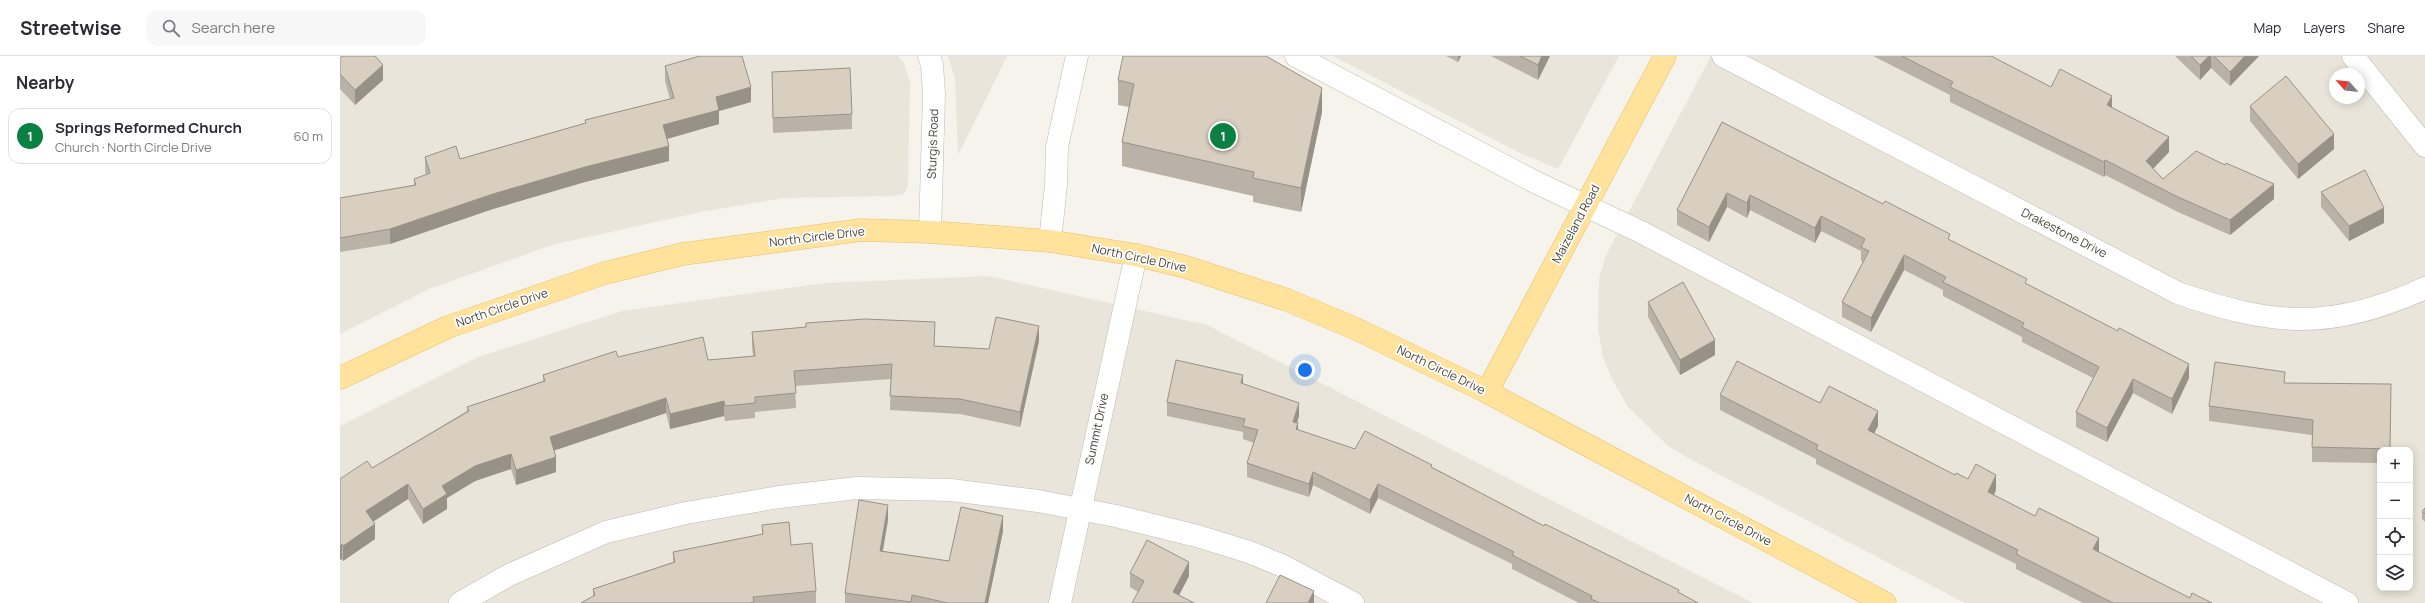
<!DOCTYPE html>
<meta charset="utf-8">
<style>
:root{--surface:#fff;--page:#f7f7f7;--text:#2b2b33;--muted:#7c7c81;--line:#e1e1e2;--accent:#0b8043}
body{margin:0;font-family:Manrope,sans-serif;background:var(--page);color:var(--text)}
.controls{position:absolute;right:12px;bottom:12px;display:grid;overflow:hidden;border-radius:8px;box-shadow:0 2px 10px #0003}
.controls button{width:36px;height:36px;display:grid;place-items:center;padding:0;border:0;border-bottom:1px solid var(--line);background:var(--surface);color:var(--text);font:20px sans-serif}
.compass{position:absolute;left:1989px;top:12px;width:36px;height:36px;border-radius:50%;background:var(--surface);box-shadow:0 2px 10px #0003;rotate:297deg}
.you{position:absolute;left:965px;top:314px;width:14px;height:14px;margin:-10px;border:3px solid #fff;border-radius:50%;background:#1a73e8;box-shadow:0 0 0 6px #1a73e833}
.badge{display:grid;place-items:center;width:26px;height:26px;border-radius:50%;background:var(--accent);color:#fff;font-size:13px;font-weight:700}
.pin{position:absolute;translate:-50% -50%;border:2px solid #fff;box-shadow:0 1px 4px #0006}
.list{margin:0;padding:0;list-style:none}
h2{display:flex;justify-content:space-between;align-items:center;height:52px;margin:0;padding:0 16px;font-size:17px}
h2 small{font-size:13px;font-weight:400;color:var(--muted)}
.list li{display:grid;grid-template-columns:26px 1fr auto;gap:12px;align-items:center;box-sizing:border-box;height:56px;margin:0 8px 8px;padding:0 8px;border:1px solid var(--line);border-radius:12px}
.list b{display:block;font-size:15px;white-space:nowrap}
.list p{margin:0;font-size:13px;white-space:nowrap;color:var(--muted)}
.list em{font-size:13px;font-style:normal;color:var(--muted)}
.icon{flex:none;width:22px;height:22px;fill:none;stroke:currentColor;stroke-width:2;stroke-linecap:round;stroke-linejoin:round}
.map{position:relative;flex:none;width:2085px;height:547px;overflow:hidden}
header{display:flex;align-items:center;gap:24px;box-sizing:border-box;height:56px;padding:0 20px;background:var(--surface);border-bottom:1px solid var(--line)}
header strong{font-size:19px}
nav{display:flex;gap:22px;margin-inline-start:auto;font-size:14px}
.search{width:280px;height:36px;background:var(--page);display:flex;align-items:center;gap:10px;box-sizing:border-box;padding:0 14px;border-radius:12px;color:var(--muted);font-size:15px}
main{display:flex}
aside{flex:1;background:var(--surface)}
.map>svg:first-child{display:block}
</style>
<header>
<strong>Streetwise</strong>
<div class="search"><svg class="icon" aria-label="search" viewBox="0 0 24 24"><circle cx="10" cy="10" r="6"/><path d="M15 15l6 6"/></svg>Search here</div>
<nav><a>Map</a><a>Layers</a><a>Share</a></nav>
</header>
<main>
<aside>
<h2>Nearby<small></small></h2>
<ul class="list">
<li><span class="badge">1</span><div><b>Springs Reformed Church</b><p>Church · North Circle Drive</p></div><em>60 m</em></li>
</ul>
</aside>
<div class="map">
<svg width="2085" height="547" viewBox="0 0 2085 547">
<rect width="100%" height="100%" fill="#f6f3ec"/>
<g fill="#eae5da" fill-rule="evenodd">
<path d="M 0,0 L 558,0 L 564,7 L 570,26 L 568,130 L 564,138 L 554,140 L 443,142 L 361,156 L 212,189 L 89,233 L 0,278 Z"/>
<path d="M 608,0 L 667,0 L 618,99 L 615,23 Z"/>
<path d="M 993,0 L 1279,0 L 1218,113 L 1182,98 Z"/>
<path d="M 1371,0 L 2085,0 L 2085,547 L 1625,547 L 1348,402 L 1328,390 L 1288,351 L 1273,325 L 1263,302 L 1258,273 L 1259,223 L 1266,199 ZM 1995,18 L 2019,18 L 2019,42 L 1995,42 ZM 2040,394 L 2070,394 L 2070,532 L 2040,532 Z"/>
<path d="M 649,220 L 867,269 L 1413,547 L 0,547 L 0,370 L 138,301 L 282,255 L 485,227 Z"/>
</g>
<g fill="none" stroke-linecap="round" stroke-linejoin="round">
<g stroke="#c2bbae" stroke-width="23">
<g id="minor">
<path d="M 589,0 L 592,9 L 594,38 L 590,176"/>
<path d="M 956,0 L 1193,125 L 1299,175 L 2007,547"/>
<path d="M 1383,0 L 1838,237 C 1933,270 1992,275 2085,232"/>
<path d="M 2013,0 L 2085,90"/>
<path d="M 710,185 L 716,129 L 717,91 L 737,0"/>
<path d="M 120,547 L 169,519 L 266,476 L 346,457 L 439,441 L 517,432 L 611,434 L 698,445 L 776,460 L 857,480 L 909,496 L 943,510 L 1013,547"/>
<path d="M 720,547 L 796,199"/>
</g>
</g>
<g stroke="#e6c16a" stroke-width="23">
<g id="major">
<path d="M 0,322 L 108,271 L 265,217 L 343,198 L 521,174 L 590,176 L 710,185 L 796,199 L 846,211 L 947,244 L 1012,271 L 1147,336 L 1545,547"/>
<path d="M 1147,336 L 1325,0"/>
</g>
</g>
<use href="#minor" stroke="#fff" stroke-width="22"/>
<use href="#major" stroke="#ffe39c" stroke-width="22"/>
</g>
<g fill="#bab2a6">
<path d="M 1106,0 L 1121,0 L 1118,6 Z"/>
<path d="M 1151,0 L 1210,0 L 1198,24 Z"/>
<path d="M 1533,0 L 1651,0 L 1711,31 L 1772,52 L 1829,96 L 1813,113 L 1823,123 L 1934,143 L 1890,179 L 1838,156 L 1765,119 L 1764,121 L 1610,46 L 1610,39 Z"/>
<path d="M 1835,0 L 1919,0 L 1890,30 L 1871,12 L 1860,24 Z"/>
<path d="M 0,2 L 43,24 L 15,49 L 0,33 Z"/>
<path d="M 325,10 L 411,46 L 379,55 L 379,68 L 327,83 L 329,105 L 245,126 L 153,153 L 50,188 L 0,196 L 0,142 L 74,129 L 74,123 L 86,119 L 85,116 L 85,101 L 120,103 L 245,67 L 245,64 L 330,43 L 325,25 Z"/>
<path d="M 432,16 L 512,58 L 512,73 L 433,77 Z"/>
<path d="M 778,24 L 982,56 L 961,156 L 913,146 L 913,140 L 782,110 L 782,86 L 789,51 L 778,49 Z"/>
<path d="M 1910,50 L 1994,93 L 1958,123 L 1910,65 Z"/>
<path d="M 1382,66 L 1610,184 L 1849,322 L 1832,358 L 1793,337 L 1767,386 L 1736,371 L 1736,356 L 1753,322 L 1682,286 L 1682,281 L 1603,240 L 1603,234 L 1564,214 L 1531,276 L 1502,261 L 1502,246 L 1523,206 L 1521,205 L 1521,195 L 1481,175 L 1475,187 L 1410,154 L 1407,162 L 1387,151 L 1369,186 L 1337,169 L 1337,154 Z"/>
<path d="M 1981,136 L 2044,167 L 2009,185 L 1981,151 Z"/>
<path d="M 1308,246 L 1375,299 L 1340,319 L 1308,261 Z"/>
<path d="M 412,276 L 595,281 L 594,290 L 649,293 L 699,285 L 680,371 L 620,358 L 550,354 L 551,323 L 455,330 L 456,352 L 415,356 L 415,362 L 385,365 L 384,360 L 330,373 L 326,357 L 214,394 L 216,416 L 176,429 L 171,413 L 135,425 L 107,442 L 107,453 L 83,468 L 68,443 L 33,466 L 35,483 L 3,505 L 2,503 L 0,504 L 0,423 L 32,412 L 127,355 L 127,351 L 203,325 L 203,319 L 278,301 L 368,304 L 413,300 L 412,291 Z"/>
<path d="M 1945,327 L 2051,343 L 2050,394 L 2040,394 L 2040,407 L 1972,406 L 1972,379 L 1869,365 L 1869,350 Z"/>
<path d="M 903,328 L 959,360 L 957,367 L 958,374 L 1015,393 L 1092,411 L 1204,470 L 1358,547 L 1239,547 L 1172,513 L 1172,508 L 1038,442 L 1030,458 L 973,429 L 969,441 L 907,421 L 907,407 L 914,387 L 903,383 L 903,376 L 827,360 L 827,346 Z"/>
<path d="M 1380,339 L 1480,347 L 1538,370 L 1534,377 L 1615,419 L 1628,423 L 1656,434 L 1654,439 L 1759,496 L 1850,542 L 1872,547 L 1743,547 L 1676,513 L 1676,508 L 1476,408 L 1476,403 L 1380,354 Z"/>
<path d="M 2085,452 L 2085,466 L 2082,463 L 2082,455 Z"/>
<path d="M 548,464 L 543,495 L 609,505 L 663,475 L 648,547 L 505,547 L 505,537 Z"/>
<path d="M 422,469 L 451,489 L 476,535 L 476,547 L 241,547 L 253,540 L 253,533 L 333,506 L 333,496 L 422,478 Z"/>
<path d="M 790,517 L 849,520 L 839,539 L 798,536 L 790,531 Z"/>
</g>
<g fill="#979187">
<path d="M 1118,0 L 1121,0 L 1118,6 Z"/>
<path d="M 1202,0 L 1210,0 L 1198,24 L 1198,9 Z"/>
<path d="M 1869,0 L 1871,0 L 1871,12 L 1860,24 L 1860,9 Z"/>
<path d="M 1905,0 L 1919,0 L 1890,30 L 1890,16 Z"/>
<path d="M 43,9 L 43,24 L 15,49 L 15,34 Z"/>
<path d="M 411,31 L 411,46 L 379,55 L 379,68 L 323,84 L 323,69 L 376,41 Z"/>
<path d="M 982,32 L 982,56 L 961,156 L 961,132 Z"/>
<path d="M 1772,40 L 1772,55 L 1767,49 Z"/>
<path d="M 1994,78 L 1994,93 L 1958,123 L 1958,108 Z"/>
<path d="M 1829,81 L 1829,96 L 1806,120 L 1806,105 Z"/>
<path d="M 329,90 L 329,105 L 245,126 L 153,153 L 50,188 L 50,173 L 153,138 L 245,111 Z"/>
<path d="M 1765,104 L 1765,119 L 1764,121 L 1764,106 Z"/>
<path d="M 1934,128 L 1934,143 L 1890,179 L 1890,164 Z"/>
<path d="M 1387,137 L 1387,151 L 1369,186 L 1369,171 Z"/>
<path d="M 1410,139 L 1410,154 L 1407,162 L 1407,147 Z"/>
<path d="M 2044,152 L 2044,167 L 2009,185 L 2009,170 Z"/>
<path d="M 1481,160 L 1481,175 L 1475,187 L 1475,172 Z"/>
<path d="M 1564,199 L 1564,214 L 1531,276 L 1531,262 Z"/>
<path d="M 699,270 L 699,285 L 680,371 L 680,356 Z"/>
<path d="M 1375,284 L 1375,299 L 1340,319 L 1340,304 Z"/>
<path d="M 1849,308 L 1849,322 L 1832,358 L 1832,343 Z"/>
<path d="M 903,319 L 903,332 L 901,327 Z"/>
<path d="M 1793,323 L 1793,337 L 1767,386 L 1767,372 Z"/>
<path d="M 326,342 L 326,357 L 210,396 L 210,381 Z"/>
<path d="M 384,345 L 384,360 L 330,373 L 330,358 Z"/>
<path d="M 959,347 L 959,360 L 953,379 L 953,366 Z"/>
<path d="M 1538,355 L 1538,370 L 1528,389 L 1528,374 Z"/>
<path d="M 958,367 L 958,380 L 956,373 Z"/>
<path d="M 171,398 L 171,413 L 135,425 L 107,442 L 107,453 L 83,468 L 83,453 L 102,430 L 135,410 Z"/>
<path d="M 216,401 L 216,416 L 176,429 L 176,414 Z"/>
<path d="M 973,416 L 973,429 L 969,441 L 969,428 Z"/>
<path d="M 1656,419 L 1656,434 L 1648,451 L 1648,436 Z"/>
<path d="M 68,428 L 68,443 L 26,470 L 26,455 Z"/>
<path d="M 1038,428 L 1038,442 L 1030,458 L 1030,444 Z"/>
<path d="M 548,449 L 548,464 L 540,510 L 540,495 Z"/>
<path d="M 663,460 L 663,475 L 648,547 L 645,547 Z"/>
<path d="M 35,468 L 35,483 L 3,505 L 3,490 Z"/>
<path d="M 1759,482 L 1759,497 L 1753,493 Z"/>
<path d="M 2,488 L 2,503 L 0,504 L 0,490 Z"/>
<path d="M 849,506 L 849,520 L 835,547 L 833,536 Z"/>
<path d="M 974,535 L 974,547 L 968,547 Z"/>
</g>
<g fill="#d8cfc1" stroke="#979187">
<path d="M 2,0 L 35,0 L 43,9 L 15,34 L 0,18 L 0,2 Z"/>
<path d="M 360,0 L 402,0 L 411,31 L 376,41 L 379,54 L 323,69 L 329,90 L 245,111 L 153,138 L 50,173 L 0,182 L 0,142 L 76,129 L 74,123 L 90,117 L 85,101 L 116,90 L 120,103 L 246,67 L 245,64 L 334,42 L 325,10 Z"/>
<path d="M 783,0 L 926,0 L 982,32 L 961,132 L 913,122 L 914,116 L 782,86 L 794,28 L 778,24 Z"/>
<path d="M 1180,0 L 1202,0 L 1198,9 Z"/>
<path d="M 1562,0 L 1651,0 L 1711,31 L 1720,13 L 1772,40 L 1767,49 L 1829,81 L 1806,105 L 1823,123 L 1856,95 L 1885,109 L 1886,107 L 1934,128 L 1890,164 L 1838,141 L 1765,104 L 1764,106 L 1610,31 L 1613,26 Z"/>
<path d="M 1851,0 L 1869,0 L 1860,9 Z"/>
<path d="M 1874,0 L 1905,0 L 1890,16 Z"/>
<path d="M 510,12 L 512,58 L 433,62 L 432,16 Z"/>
<path d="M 1946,20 L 1994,78 L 1958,108 L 1910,50 Z"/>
<path d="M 1382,66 L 1543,148 L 1545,145 L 1610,178 L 1608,183 L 1687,223 L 1685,227 L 1778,275 L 1779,272 L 1849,308 L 1832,343 L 1793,323 L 1767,372 L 1736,356 L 1759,311 L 1682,271 L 1684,267 L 1603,226 L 1606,221 L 1564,199 L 1531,262 L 1502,246 L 1529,195 L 1521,191 L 1525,183 L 1481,160 L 1475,172 L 1410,139 L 1407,147 L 1387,137 L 1369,171 L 1337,154 Z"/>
<path d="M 2025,114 L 2044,152 L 2009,170 L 1981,136 Z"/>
<path d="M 1343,226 L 1375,284 L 1340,304 L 1308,246 Z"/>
<path d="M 656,261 L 699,270 L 680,356 L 620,343 L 550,340 L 552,308 L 454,315 L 456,337 L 415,341 L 415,347 L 385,350 L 384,345 L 330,358 L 326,342 L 210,381 L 216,401 L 176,414 L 171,398 L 135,410 L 102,430 L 107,438 L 83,453 L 68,428 L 26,455 L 35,468 L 3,490 L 2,488 L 0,490 L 0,423 L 27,405 L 32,412 L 129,355 L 127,351 L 205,325 L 203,319 L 276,295 L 278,301 L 363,281 L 368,304 L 415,300 L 412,276 L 466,271 L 466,267 L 525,263 L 595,266 L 594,290 L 649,293 Z"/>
<path d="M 836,304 L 903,319 L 901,327 L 959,347 L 953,366 L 958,367 L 956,373 L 1015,393 L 1025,375 L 1092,409 L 1091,411 L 1204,470 L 1205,468 L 1339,534 L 1338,536 L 1358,547 L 1260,547 L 1251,543 L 1252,540 L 1172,499 L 1174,496 L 1038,428 L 1030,444 L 973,416 L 969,428 L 907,407 L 918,374 L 903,370 L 905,363 L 827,346 Z"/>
<path d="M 1397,305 L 1480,347 L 1489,330 L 1538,355 L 1528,374 L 1615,419 L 1616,417 L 1628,423 L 1636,408 L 1656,419 L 1648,436 L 1695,460 L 1699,452 L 1759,482 L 1753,493 L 1850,542 L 1852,537 L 1872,547 L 1773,547 L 1676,498 L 1678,494 L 1476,393 L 1478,389 L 1380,339 Z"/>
<path d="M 1875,306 L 1945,316 L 1944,327 L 2051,328 L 2050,393 L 1972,391 L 1973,364 L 1869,350 Z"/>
<path d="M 519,444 L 548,449 L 540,495 L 609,505 L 621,451 L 663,460 L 645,547 L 608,547 L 572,539 L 571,546 L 505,537 Z"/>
<path d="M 2085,452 L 2085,458 L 2082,455 Z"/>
<path d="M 449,466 L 451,489 L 472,487 L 476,535 L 413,541 L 414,546 L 410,547 L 241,547 L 255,539 L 253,533 L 335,506 L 333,496 L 423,478 L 422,469 Z"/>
<path d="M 807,484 L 849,506 L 833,536 L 854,547 L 792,547 L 804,525 L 790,517 Z"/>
<path d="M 940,519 L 974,535 L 968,547 L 926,547 Z"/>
</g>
<g text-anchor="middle" stroke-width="3.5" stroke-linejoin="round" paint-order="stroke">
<g font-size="12" fill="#4b4439" stroke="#fff">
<text transform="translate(593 88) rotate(-88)" y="4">Sturgis Road</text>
<text transform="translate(1236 168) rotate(-62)" y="4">Maizeland Road</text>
<text transform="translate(1724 177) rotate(27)" y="4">Drakestone Drive</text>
<text transform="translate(477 181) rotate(-7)" y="4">North Circle Drive</text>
<text transform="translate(799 202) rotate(12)" y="4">North Circle Drive</text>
<text transform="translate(162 252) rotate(-19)" y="4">North Circle Drive</text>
<text transform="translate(1101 314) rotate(26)" y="4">North Circle Drive</text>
<text transform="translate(757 373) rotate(-78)" y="4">Summit Drive</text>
<text transform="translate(1388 464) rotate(28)" y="4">North Circle Drive</text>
</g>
</g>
</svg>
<div class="controls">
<button>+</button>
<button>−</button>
<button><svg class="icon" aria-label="locate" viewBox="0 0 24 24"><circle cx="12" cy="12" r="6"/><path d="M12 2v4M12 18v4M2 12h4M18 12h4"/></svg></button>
<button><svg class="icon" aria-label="layers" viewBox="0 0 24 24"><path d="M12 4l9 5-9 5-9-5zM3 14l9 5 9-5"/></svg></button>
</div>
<svg class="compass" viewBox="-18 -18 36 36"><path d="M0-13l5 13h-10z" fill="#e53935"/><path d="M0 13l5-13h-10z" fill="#7c7c81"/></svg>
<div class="you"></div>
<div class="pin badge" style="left:883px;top:80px">1</div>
</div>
</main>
